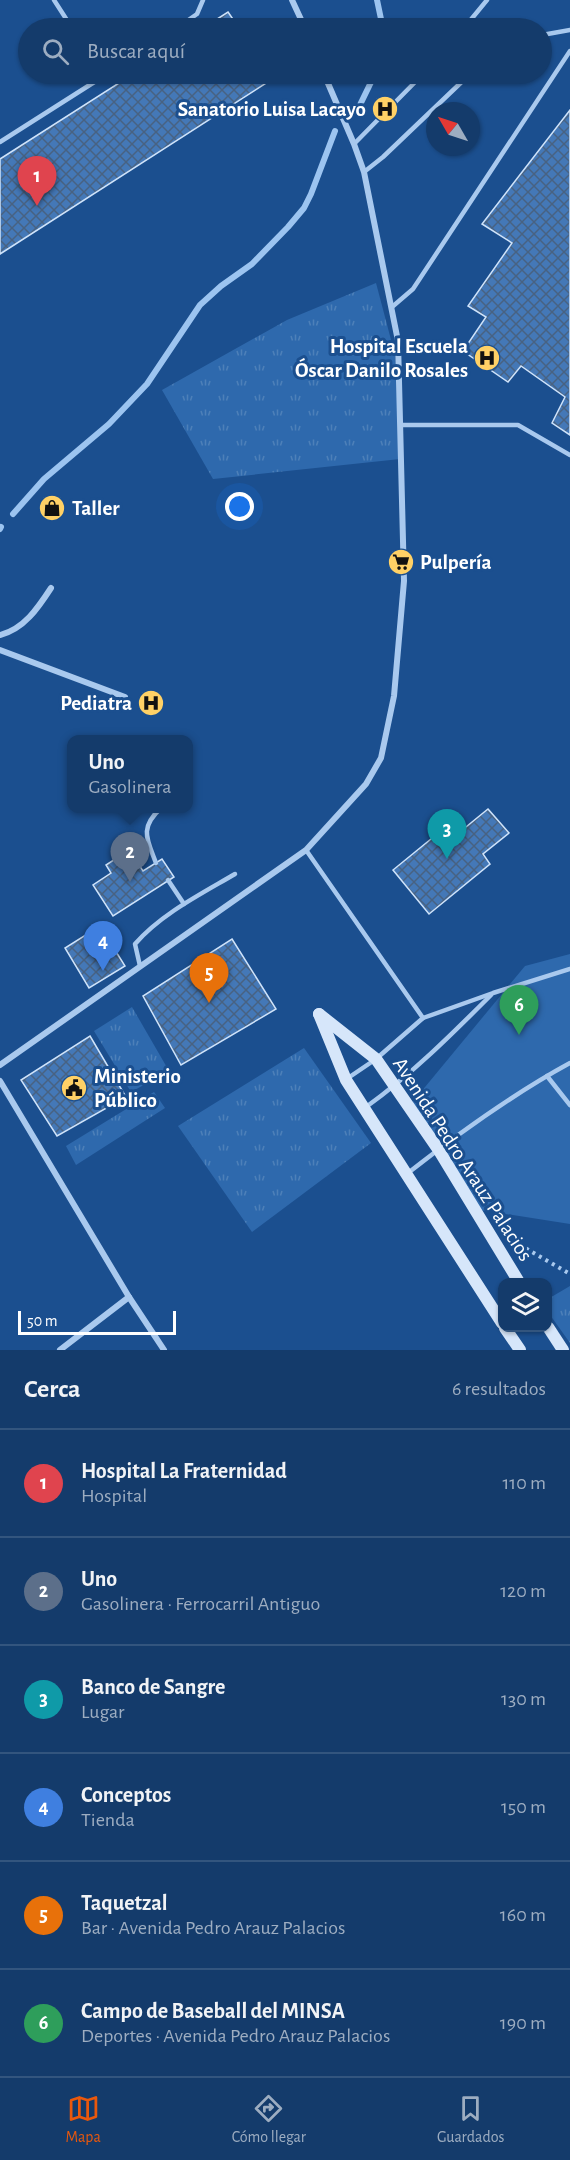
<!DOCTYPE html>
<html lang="es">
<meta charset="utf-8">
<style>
:root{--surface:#143b6b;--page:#214673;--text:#f1f3f6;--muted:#9dadc1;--line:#33557e;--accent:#ea580c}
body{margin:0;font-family:"Alegreya Sans",sans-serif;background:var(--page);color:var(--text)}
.controls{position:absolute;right:18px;bottom:18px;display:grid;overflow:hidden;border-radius:12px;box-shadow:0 2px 4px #0004}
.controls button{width:54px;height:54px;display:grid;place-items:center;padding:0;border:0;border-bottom:2px solid var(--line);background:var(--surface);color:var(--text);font:30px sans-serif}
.compass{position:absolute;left:426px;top:102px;width:54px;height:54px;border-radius:50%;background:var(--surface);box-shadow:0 2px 4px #0004;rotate:309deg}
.scale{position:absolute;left:18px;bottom:15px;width:158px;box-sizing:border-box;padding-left:6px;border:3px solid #fff;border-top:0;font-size:16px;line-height:21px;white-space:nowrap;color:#fff;-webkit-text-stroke:4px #1b4f8f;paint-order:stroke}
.you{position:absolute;left:240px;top:507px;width:21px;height:21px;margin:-15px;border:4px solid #fff;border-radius:50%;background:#1a73e8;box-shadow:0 0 0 9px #1a73e833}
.badge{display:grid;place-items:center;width:39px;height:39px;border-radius:50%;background:var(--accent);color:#fff;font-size:20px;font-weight:700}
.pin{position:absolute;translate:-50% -50px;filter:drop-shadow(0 2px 3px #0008)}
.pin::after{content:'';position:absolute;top:32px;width:21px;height:18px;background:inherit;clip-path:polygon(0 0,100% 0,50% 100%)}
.popup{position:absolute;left:67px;top:735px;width:126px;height:78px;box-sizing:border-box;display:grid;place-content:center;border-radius:12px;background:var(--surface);filter:drop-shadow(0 2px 4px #0005);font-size:20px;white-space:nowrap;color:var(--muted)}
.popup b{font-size:22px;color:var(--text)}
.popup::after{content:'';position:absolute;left:50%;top:100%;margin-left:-12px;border:12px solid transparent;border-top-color:var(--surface)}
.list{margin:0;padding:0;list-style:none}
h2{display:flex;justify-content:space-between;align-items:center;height:78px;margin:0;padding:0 24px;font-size:26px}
h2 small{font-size:20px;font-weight:400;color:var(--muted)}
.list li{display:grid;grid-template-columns:39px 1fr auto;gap:18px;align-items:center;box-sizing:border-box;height:108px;padding:0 24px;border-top:2px solid var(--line)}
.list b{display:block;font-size:22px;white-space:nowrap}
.list p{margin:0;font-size:20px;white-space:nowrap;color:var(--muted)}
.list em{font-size:20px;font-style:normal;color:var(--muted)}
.icon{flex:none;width:33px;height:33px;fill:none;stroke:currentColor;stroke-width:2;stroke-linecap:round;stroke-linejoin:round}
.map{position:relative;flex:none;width:570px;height:1350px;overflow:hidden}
.search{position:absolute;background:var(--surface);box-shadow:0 2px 4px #0004;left:18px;right:18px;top:18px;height:66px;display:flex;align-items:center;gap:15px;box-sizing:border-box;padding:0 21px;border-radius:33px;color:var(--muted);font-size:22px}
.sheet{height:726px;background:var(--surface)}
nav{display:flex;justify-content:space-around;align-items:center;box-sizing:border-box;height:84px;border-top:2px solid var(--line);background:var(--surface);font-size:16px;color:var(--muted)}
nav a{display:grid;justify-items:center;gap:3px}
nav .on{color:var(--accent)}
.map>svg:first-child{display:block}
</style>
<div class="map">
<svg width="570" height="1350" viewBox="0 0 570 1350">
<defs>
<pattern id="grass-tufts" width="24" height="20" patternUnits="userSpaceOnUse" patternTransform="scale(1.5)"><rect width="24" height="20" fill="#2e69ad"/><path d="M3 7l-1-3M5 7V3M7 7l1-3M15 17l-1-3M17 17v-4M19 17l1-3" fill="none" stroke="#4d80b9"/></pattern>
<pattern id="building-cross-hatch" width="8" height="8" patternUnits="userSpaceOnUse" patternTransform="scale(1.5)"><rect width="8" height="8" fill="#4478b7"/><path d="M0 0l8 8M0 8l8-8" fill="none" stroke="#486282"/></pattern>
</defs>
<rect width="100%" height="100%" fill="#1b4f8f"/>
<g fill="url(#grass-tufts)">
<path d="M 376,283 L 395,355 L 400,459 L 213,479 L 162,390 L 287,320 Z"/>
<path d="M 132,1007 L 169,1071 L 131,1092 L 94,1031 Z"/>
<path d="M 304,1048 L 371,1143 L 252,1232 L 178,1126 Z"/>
<path d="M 154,1092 L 165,1108 L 76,1165 L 66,1146 Z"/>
<path d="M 570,1286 L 570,1343 L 548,1312 L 548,1299 Z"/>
</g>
<path fill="#2e69ad" d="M 570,954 L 570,1224 L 480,1210 L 411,1104 L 525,966 Z"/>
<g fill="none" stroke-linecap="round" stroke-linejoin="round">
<g stroke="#9cc4f0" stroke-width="6">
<path d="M 377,0 L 381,19 L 381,28"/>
<path d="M 357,111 L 375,74"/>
<path d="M 13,514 L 44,479 L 109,424 L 147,384 L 200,305 L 221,286 L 252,264 L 288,227 L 304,208 L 311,194 L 335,131"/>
<path d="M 0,529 L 1,527"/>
</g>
</g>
<g fill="url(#building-cross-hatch)" stroke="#cfe3fa" stroke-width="1.5">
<path d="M 228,12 L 239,28 L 203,28 Z"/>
<path d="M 133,74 L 268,74 L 271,80 L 0,254 L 0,159 Z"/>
<path d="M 570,110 L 570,435 L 552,423 L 565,397 L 521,366 L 508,382 L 463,351 L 486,317 L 468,306 L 512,243 L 482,224 Z"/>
<path d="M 488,809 L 509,833 L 483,854 L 490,864 L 429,914 L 393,870 L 453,821 L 461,831 Z"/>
<path d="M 129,850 L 143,871 L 162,859 L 174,877 L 113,916 L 93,885 L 111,873 L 106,865 Z"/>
<path d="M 100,926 L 125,966 L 89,988 L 65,948 Z"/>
<path d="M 232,939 L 276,1009 L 181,1065 L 143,996 Z"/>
<path d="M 90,1036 L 126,1097 L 57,1136 L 21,1080 Z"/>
</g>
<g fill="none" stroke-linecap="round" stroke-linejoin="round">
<path stroke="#a9c9ee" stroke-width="4" stroke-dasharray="3 4.5" stroke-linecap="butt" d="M 513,1241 L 570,1274"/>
<g stroke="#a9c9ee" stroke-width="4.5">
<path d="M 54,0 L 72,28"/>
<path d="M 177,28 L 197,14 L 203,0"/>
<path d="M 464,28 L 487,0"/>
<path d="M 542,35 L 570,30"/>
<path d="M 0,142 L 107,74"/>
<path d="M 354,144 L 423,74"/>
<path d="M 364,172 L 383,157 L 470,74"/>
<path d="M 392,307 L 413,289 L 570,51"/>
<path d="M 401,425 L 518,425 L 570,455"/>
<path d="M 306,850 L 423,1018"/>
<path d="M 156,863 C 147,839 139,828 161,808"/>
<path d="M 168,880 L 184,904"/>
<path d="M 140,966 L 135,944 C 161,914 201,894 235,874"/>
<path d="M 547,1076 L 570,1105"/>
<path d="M 348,1078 L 376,1059 L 423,1018 L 493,993 L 570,969"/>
<path d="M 366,1107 C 412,1074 451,1035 491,995"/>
<path d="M 408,1173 C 459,1133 513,1094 570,1063"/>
</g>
<g stroke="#a9c9ee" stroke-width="6">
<path d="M 292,0 L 305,28"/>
<path d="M 0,635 C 24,629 38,608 51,588"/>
<path d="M 0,650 L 125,697"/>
<path d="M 0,1065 L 306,850 L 366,784 L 381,758 L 394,696 L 404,581 L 398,341 L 364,172 L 354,144 L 324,74"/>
<path d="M 0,1081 L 129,1297 L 164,1350"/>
<path d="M 60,1350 L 129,1297"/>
</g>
<g stroke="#d6e6fa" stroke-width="12">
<path d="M 319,1014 L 346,1080 L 502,1323"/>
<path d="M 319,1014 L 376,1059 L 438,1149 L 519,1282"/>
<path d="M 548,1327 L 563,1350"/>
<path d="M 505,1328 L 520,1350"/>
</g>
</g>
<defs>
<g id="hospital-disc" transform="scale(1.35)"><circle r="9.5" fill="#ffd166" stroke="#1b4f8f"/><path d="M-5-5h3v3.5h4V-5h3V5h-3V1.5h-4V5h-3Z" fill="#111"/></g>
<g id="shop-disc" transform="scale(1.35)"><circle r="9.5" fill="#ffd166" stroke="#1b4f8f"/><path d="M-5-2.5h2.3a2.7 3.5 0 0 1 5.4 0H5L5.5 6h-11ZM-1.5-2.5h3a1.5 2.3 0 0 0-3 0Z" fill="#111"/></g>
<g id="supermarket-disc" transform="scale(1.35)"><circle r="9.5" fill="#ffd166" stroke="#1b4f8f"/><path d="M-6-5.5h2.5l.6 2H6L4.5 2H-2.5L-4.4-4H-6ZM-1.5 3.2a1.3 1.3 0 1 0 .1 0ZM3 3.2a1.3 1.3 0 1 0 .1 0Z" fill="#111"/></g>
<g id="civic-disc" transform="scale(1.35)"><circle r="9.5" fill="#ffd166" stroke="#1b4f8f"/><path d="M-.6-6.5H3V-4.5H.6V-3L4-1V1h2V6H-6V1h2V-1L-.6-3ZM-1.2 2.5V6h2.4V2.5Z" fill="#111"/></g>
</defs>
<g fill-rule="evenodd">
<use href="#hospital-disc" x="385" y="109"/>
<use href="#hospital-disc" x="487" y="358"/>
<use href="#shop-disc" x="52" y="508"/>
<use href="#supermarket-disc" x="401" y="562"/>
<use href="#hospital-disc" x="151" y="703"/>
<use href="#civic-disc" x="74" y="1088"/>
</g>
<g text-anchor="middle" stroke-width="6" stroke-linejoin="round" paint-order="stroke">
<g font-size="21" font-weight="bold" fill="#fff" stroke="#1b4f8f" text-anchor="end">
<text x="366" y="116">Sanatorio Luisa Lacayo</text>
<text x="468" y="353">Hospital Escuela<tspan x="468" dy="24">Óscar Danilo Rosales</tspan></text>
<text x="72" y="515" text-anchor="start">Taller</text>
<text x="420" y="569" text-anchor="start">Pulpería</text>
<text x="132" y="710">Pediatra</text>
<text x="94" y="1083" text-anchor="start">Ministerio<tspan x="94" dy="24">Público</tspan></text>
</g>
<g font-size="21" fill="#fff" stroke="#1b4f8f">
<text transform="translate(463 1159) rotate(57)" y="7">Avenida Pedro Arauz Palacios</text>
</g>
</g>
</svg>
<div class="controls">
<button><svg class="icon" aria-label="layers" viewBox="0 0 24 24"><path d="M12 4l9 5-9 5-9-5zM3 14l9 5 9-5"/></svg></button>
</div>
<svg class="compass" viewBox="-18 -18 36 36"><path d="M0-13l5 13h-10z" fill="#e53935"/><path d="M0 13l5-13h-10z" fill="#9dadc1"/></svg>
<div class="scale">50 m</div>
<div class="you"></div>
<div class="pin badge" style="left:37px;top:206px;background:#e0444e">1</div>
<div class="pin badge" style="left:130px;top:882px;background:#5c6f8a">2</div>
<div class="popup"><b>Uno</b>Gasolinera</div>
<div class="pin badge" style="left:447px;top:859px;background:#0f9aa8">3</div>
<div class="pin badge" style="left:103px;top:971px;background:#3f7fe0">4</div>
<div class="pin badge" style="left:209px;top:1003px;background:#e8710a">5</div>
<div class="pin badge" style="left:519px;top:1035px;background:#2e9e5b">6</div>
<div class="search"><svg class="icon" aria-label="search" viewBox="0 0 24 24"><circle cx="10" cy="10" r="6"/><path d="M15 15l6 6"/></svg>Buscar aquí</div>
</div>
<section class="sheet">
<h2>Cerca<small>6 resultados</small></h2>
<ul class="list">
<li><span class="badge" style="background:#e0444e">1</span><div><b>Hospital La Fraternidad</b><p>Hospital</p></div><em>110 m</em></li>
<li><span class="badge" style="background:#5c6f8a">2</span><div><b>Uno</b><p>Gasolinera · Ferrocarril Antiguo</p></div><em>120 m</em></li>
<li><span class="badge" style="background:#0f9aa8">3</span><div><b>Banco de Sangre</b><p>Lugar</p></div><em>130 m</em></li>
<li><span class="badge" style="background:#3f7fe0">4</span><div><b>Conceptos</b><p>Tienda</p></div><em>150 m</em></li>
<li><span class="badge" style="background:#e8710a">5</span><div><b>Taquetzal</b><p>Bar · Avenida Pedro Arauz Palacios</p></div><em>160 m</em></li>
<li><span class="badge" style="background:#2e9e5b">6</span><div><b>Campo de Baseball del MINSA</b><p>Deportes · Avenida Pedro Arauz Palacios</p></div><em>190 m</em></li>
</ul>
</section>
<nav>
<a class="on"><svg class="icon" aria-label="map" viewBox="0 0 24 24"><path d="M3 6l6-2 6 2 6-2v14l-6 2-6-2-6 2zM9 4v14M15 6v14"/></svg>Mapa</a>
<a><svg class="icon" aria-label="directions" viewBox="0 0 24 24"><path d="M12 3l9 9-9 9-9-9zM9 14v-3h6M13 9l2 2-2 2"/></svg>Cómo llegar</a>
<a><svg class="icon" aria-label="saved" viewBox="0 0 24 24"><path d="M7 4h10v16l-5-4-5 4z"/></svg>Guardados</a>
</nav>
